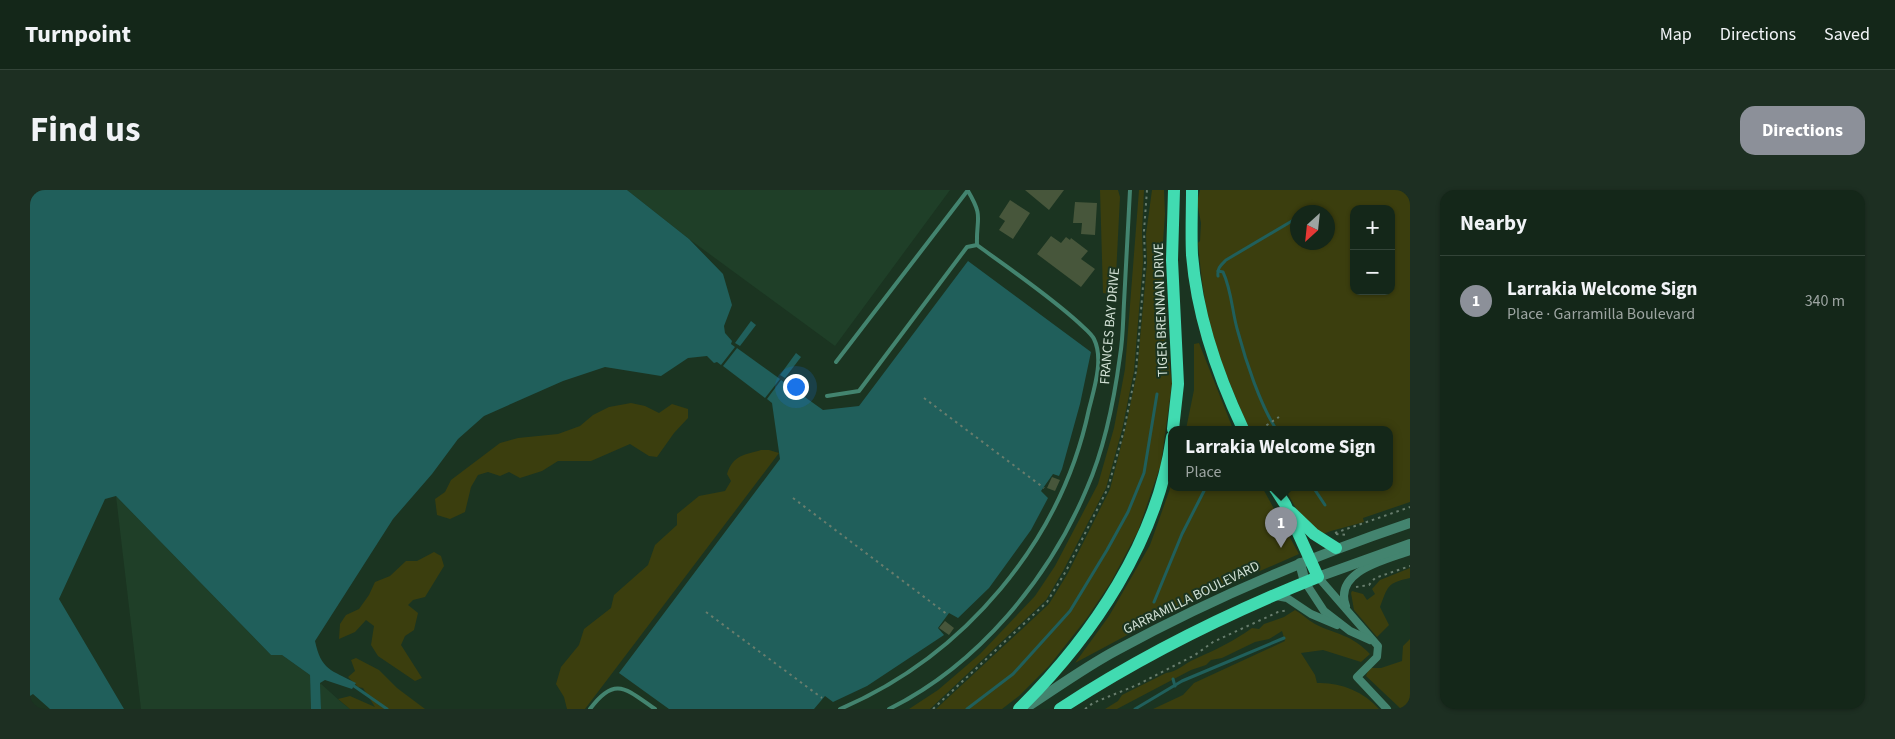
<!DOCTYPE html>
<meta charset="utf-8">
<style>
:root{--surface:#142719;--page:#1d2f22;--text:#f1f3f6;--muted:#9da5a2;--line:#334438;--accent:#8c9099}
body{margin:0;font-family:"Source Sans 3",sans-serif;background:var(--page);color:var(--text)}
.controls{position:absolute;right:15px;top:15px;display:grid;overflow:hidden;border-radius:10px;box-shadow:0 1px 4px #0004}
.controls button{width:45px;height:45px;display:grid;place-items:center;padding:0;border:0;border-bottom:1px solid var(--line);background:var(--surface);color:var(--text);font:25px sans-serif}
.compass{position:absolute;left:1260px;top:15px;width:45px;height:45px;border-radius:50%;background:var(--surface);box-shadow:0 1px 4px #0004;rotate:207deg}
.you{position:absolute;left:765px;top:196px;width:18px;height:18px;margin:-12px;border:4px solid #fff;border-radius:50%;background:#1a73e8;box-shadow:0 0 0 8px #1a73e833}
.badge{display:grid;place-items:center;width:32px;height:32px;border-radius:50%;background:var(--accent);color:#fff;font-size:16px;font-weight:700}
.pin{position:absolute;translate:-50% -41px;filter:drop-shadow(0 1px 2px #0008)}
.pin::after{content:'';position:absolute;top:26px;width:18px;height:15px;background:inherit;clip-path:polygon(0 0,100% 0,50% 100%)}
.popup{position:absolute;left:1138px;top:236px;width:225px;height:65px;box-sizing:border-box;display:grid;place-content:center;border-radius:10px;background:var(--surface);filter:drop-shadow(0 1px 4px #0005);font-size:16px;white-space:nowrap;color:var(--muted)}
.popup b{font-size:19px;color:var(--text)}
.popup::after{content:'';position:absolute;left:50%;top:100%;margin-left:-10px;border:10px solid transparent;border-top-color:var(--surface)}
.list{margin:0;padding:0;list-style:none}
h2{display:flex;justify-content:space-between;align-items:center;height:65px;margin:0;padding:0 20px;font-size:21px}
h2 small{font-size:16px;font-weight:400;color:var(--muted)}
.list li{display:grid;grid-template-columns:32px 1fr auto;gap:15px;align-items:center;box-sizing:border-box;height:90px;padding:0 20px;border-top:1px solid var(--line)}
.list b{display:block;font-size:19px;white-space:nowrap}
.list p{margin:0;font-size:16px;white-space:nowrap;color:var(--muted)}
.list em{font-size:16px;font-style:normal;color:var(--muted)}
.map{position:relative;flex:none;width:1380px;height:519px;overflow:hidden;border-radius:15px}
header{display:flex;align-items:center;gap:30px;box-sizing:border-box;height:70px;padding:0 25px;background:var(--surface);border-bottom:1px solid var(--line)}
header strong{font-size:24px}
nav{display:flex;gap:28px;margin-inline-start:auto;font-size:18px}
.intro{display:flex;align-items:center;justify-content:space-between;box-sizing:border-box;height:120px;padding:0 30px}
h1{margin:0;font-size:35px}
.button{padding:12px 22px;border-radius:15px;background:var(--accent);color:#fff;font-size:18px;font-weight:700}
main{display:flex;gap:30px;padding:0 30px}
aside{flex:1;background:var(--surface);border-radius:15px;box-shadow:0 1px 4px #0004}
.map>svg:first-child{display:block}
</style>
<header>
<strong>Turnpoint</strong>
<nav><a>Map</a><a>Directions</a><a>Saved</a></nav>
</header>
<div class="intro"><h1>Find us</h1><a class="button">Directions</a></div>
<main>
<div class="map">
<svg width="1380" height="519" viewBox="0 0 1380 519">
<rect width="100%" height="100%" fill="#1b3421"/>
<g fill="#1f3f28">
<path d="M 597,0 L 920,0 L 805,156 L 659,49 Z"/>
<path d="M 86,306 L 241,465 L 252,465 L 280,485 L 281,519 L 111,519 Z"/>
<path d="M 290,493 L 310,511 L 320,519 L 291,519 Z"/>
</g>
<g fill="#3b3e0e" fill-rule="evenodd">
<path d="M 1070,0 L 1088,0 L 1090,7 L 1085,105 L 1073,103 Z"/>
<path d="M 1109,0 L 1114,0 L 1112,42 L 1113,72 L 1104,181 L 1092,240 L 1076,298 L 1033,381 L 1016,410 L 900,519 L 879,519 L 908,500 L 950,464 L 1005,406 L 1025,376 L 1068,294 L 1084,238 L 1095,179 Z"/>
<path d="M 1122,0 L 1134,0 L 1135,24 L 1132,66 L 1133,109 L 1137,122 L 1136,148 L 1142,193 L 1131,274 L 1108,341 L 1081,392 L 1057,428 L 1019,476 L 989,506 L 972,519 L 906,519 L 1019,414 L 1038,383 L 1080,299 L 1095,240 L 1107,182 L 1117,73 L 1116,44 Z"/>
<path d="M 1170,0 L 1380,0 L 1380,312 L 1333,328 L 1334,332 L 1301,341 L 1291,345 L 1268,322 L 1254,297 L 1360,297 L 1360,239 L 1220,239 L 1216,232 C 1204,203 1191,175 1183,145 C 1174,115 1171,84 1168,53 L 1170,51 L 1171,33 L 1167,12 ZM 1324,19 L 1361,19 L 1361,101 L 1324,101 ZM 1268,22 L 1298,22 L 1298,52 L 1268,52 Z"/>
<path d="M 1169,153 L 1203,239 L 1156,239 L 1164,200 L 1164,154 Z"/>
<path d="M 601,213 L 615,216 L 629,223 L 642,214 L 658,219 L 658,228 L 644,243 L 627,267 L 619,266 L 600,254 L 561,271 L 528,271 L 512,281 L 490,288 L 479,282 L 470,286 L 458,282 L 448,285 L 441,297 L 435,322 L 420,329 L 407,325 L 405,309 L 415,302 L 421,290 L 470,253 L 488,248 L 528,244 L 550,236 L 563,225 L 579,217 Z"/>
<path d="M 731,260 L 739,260 L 749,263 L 555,519 L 537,519 L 534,507 L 526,494 L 531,477 L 549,455 L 554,439 L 581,418 L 584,405 L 618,375 L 625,355 L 647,335 L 647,324 L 669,306 L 695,301 L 701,291 L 697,284 C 703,265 714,265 731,260 Z"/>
<path d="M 1142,293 L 1142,297 L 1232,297 L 1269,364 L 1157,413 L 1045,473 L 1079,426 L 1120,355 Z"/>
<path d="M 404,362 L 411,366 L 414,376 L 395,407 L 383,410 L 378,415 L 388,423 L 384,440 L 375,446 L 371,455 L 392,488 L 385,491 L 348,466 L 341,455 L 344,436 L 336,430 L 325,442 L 309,449 L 310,434 L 316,425 L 329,419 L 339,405 L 345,392 L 360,386 L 376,371 L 387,371 Z"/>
<path d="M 1380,378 L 1380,388 C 1357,393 1358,396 1350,417 L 1359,435 L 1347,447 L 1324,420 L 1321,403 L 1322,401 L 1333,404 L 1337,410 L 1345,404 L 1342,399 L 1350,390 Z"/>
<path d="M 1265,420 C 1272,424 1278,430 1285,434 C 1307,445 1321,444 1340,464 L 1331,472 L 1293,460 L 1271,463 L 1285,485 L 1287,493 C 1310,492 1333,501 1349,519 L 1123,519 L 1153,505 L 1164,493 L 1255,451 L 1252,441 L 1239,449 L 1225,452 L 1192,468 L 1181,470 L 1176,475 L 1161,480 L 1087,519 L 1075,519 L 1088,511 L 1092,505 L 1136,483 C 1147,482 1155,473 1165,469 C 1185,460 1204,451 1222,438 L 1229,439 L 1234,434 L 1254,427 Z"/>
<path d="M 1380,449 L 1380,519 L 1371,519 L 1336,486 L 1339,478 L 1351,478 L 1372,471 L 1373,456 Z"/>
<path d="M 326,468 L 349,480 L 367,498 L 395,519 L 320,519 L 308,509 L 320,506 L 345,517 L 333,498 L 328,497 L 318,487 L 325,481 L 321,470 Z"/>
</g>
<g fill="#205f5b">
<path d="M 0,0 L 597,0 L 659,49 L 693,84 L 702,115 L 694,136 L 695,143 L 702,151 L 701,154 L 705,157 L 691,175 L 687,172 L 684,173 L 677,166 L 658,168 L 631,186 L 575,177 L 533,191 L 454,226 L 428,249 L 402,284 L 363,329 L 285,451 C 291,480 301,480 326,493 L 322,499 L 295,490 L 290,493 L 291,519 L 281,519 L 280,485 L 252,465 L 241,465 L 86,306 L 75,309 L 29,409 L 94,519 L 20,519 L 3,504 L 0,506 Z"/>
<path d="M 938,71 L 1061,162 L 1050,214 L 1032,279 L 1029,286 L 1023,284 L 1011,301 L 1018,308 L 1001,340 L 959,398 L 928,428 L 919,423 L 908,438 L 914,445 L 837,496 L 803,512 L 795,506 L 784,519 L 639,519 L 589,483 L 750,269 L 742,213 L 737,209 L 751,190 L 793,220 L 829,216 Z"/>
<path d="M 721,131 L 726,135 L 710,156 L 705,153 Z"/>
<path d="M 707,158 L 750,189 L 735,208 L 693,176 Z"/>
<path d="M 766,163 L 771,167 L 755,188 L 750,185 Z"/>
</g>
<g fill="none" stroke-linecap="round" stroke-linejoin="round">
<g stroke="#205f5b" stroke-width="3">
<path d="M 1188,81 L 1193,82 C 1202,101 1202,123 1208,142 C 1216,172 1230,214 1246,239"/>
<path d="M 1188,86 C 1187,78 1191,75 1196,70 L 1267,28"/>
<path d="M 1283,297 L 1295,315"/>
<path d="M 1124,412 L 1152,344 L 1176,297"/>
<path d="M 1143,489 L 1145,496"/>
<path d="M 324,496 L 357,519"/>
<path d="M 937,519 L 983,484 L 1040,421 L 1077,360 L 1098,322 L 1114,283 L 1127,204"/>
<path d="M 1105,519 L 1152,491 L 1254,448"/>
</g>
</g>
<g fill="#47563b">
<path d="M 995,0 L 1034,0 L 1019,20 Z"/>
<path d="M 980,10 L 1000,23 L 983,49 L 969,40 L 975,31 L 969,27 Z"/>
<path d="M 1045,12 L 1067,13 L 1065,45 L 1051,44 L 1052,33 L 1043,33 Z"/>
<path d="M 1021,46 L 1031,53 L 1036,47 L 1040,50 L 1041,48 L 1058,61 L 1051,69 L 1065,79 L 1051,97 L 1007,64 Z"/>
<path d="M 1022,287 L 1030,290 L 1025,301 L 1017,298 Z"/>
<path d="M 915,431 L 924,438 L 919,445 L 909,438 Z"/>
</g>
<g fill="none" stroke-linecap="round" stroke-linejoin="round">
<g stroke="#687d6d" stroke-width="2" stroke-dasharray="2.5 4" stroke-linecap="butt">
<path d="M 894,208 L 1014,298"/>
<path d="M 1231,239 L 1249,227"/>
<path d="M 763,308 L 918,425"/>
<path d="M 1305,343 L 1380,317"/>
<path d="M 1306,344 L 1317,345"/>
<path d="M 1326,397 L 1339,395 L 1345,388 L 1380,376"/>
<path d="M 676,422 L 792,508"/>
<path d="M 903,519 L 1017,412 L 1036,381 L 1078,298 L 1094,240 L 1106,181 L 1115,72 L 1114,41 L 1117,0"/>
<path d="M 1055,519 L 1063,513 L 1107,495 L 1165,465 L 1183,452 L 1248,422 L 1258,420"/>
</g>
<g stroke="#43846f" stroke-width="4">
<path d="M 806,172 L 938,0"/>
<path d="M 797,206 L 829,201 L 937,57 L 947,55"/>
<path d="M 560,519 C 585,485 596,499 625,519"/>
<path d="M 810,519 C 934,466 1031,352 1059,219 C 1064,199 1074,169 1064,149 C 1061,143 1054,138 1049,133 C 1017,104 981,80 947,55 C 946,27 954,28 938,1"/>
<path d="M 859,519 C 948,475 1019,389 1057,298 C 1075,257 1084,211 1090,166 C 1093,149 1093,131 1094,113 C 1096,76 1098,38 1100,0"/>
</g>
<g stroke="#43846f" stroke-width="8">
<path d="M 1288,387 L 1348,456 L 1347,467 L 1327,487 L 1357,519"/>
<path d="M 1275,392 L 1294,421 L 1320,441 L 1340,450"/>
<path d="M 1246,406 L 1257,408 L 1281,424 L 1307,435"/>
<path d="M 1316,416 C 1303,381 1356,370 1380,361"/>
</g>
<g stroke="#43846f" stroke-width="10">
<path d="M 1270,373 L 1275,392"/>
<path d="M 1288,387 L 1380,354"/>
<path d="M 994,519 C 1025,499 1055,477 1087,460 C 1181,409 1279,367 1380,333"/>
</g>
<g stroke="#41dbb1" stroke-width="12">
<path d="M 1162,0 C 1162,22 1161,43 1162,65 C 1167,126 1187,184 1213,239"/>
<path d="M 1143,239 L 1148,194 L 1142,70 L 1144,0"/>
<path d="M 1261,322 L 1284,344 L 1306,358"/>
<path d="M 989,519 C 1063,446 1127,351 1142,247"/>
<path d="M 1030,519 C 1111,466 1198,423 1288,387 L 1255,314 L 1244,297"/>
</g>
</g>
<g text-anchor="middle" stroke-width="4" stroke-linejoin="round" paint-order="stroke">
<g font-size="14" fill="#d2e1d5" stroke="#1b3421">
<text transform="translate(1130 120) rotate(-92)" y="5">TIGER BRENNAN DRIVE</text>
<text transform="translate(1079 136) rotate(-85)" y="5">FRANCES BAY DRIVE</text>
<text transform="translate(1161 407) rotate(-26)" y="5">GARRAMILLA BOULEVARD</text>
</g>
</g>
</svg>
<div class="controls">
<button>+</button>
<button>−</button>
</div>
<svg class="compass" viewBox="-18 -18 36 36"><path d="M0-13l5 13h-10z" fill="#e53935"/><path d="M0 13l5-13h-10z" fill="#9da5a2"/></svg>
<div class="you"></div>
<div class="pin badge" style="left:1251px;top:358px">1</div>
<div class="popup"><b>Larrakia Welcome Sign</b>Place</div>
</div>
<aside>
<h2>Nearby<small></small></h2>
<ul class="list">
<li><span class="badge">1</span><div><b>Larrakia Welcome Sign</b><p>Place · Garramilla Boulevard</p></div><em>340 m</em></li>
</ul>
</aside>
</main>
